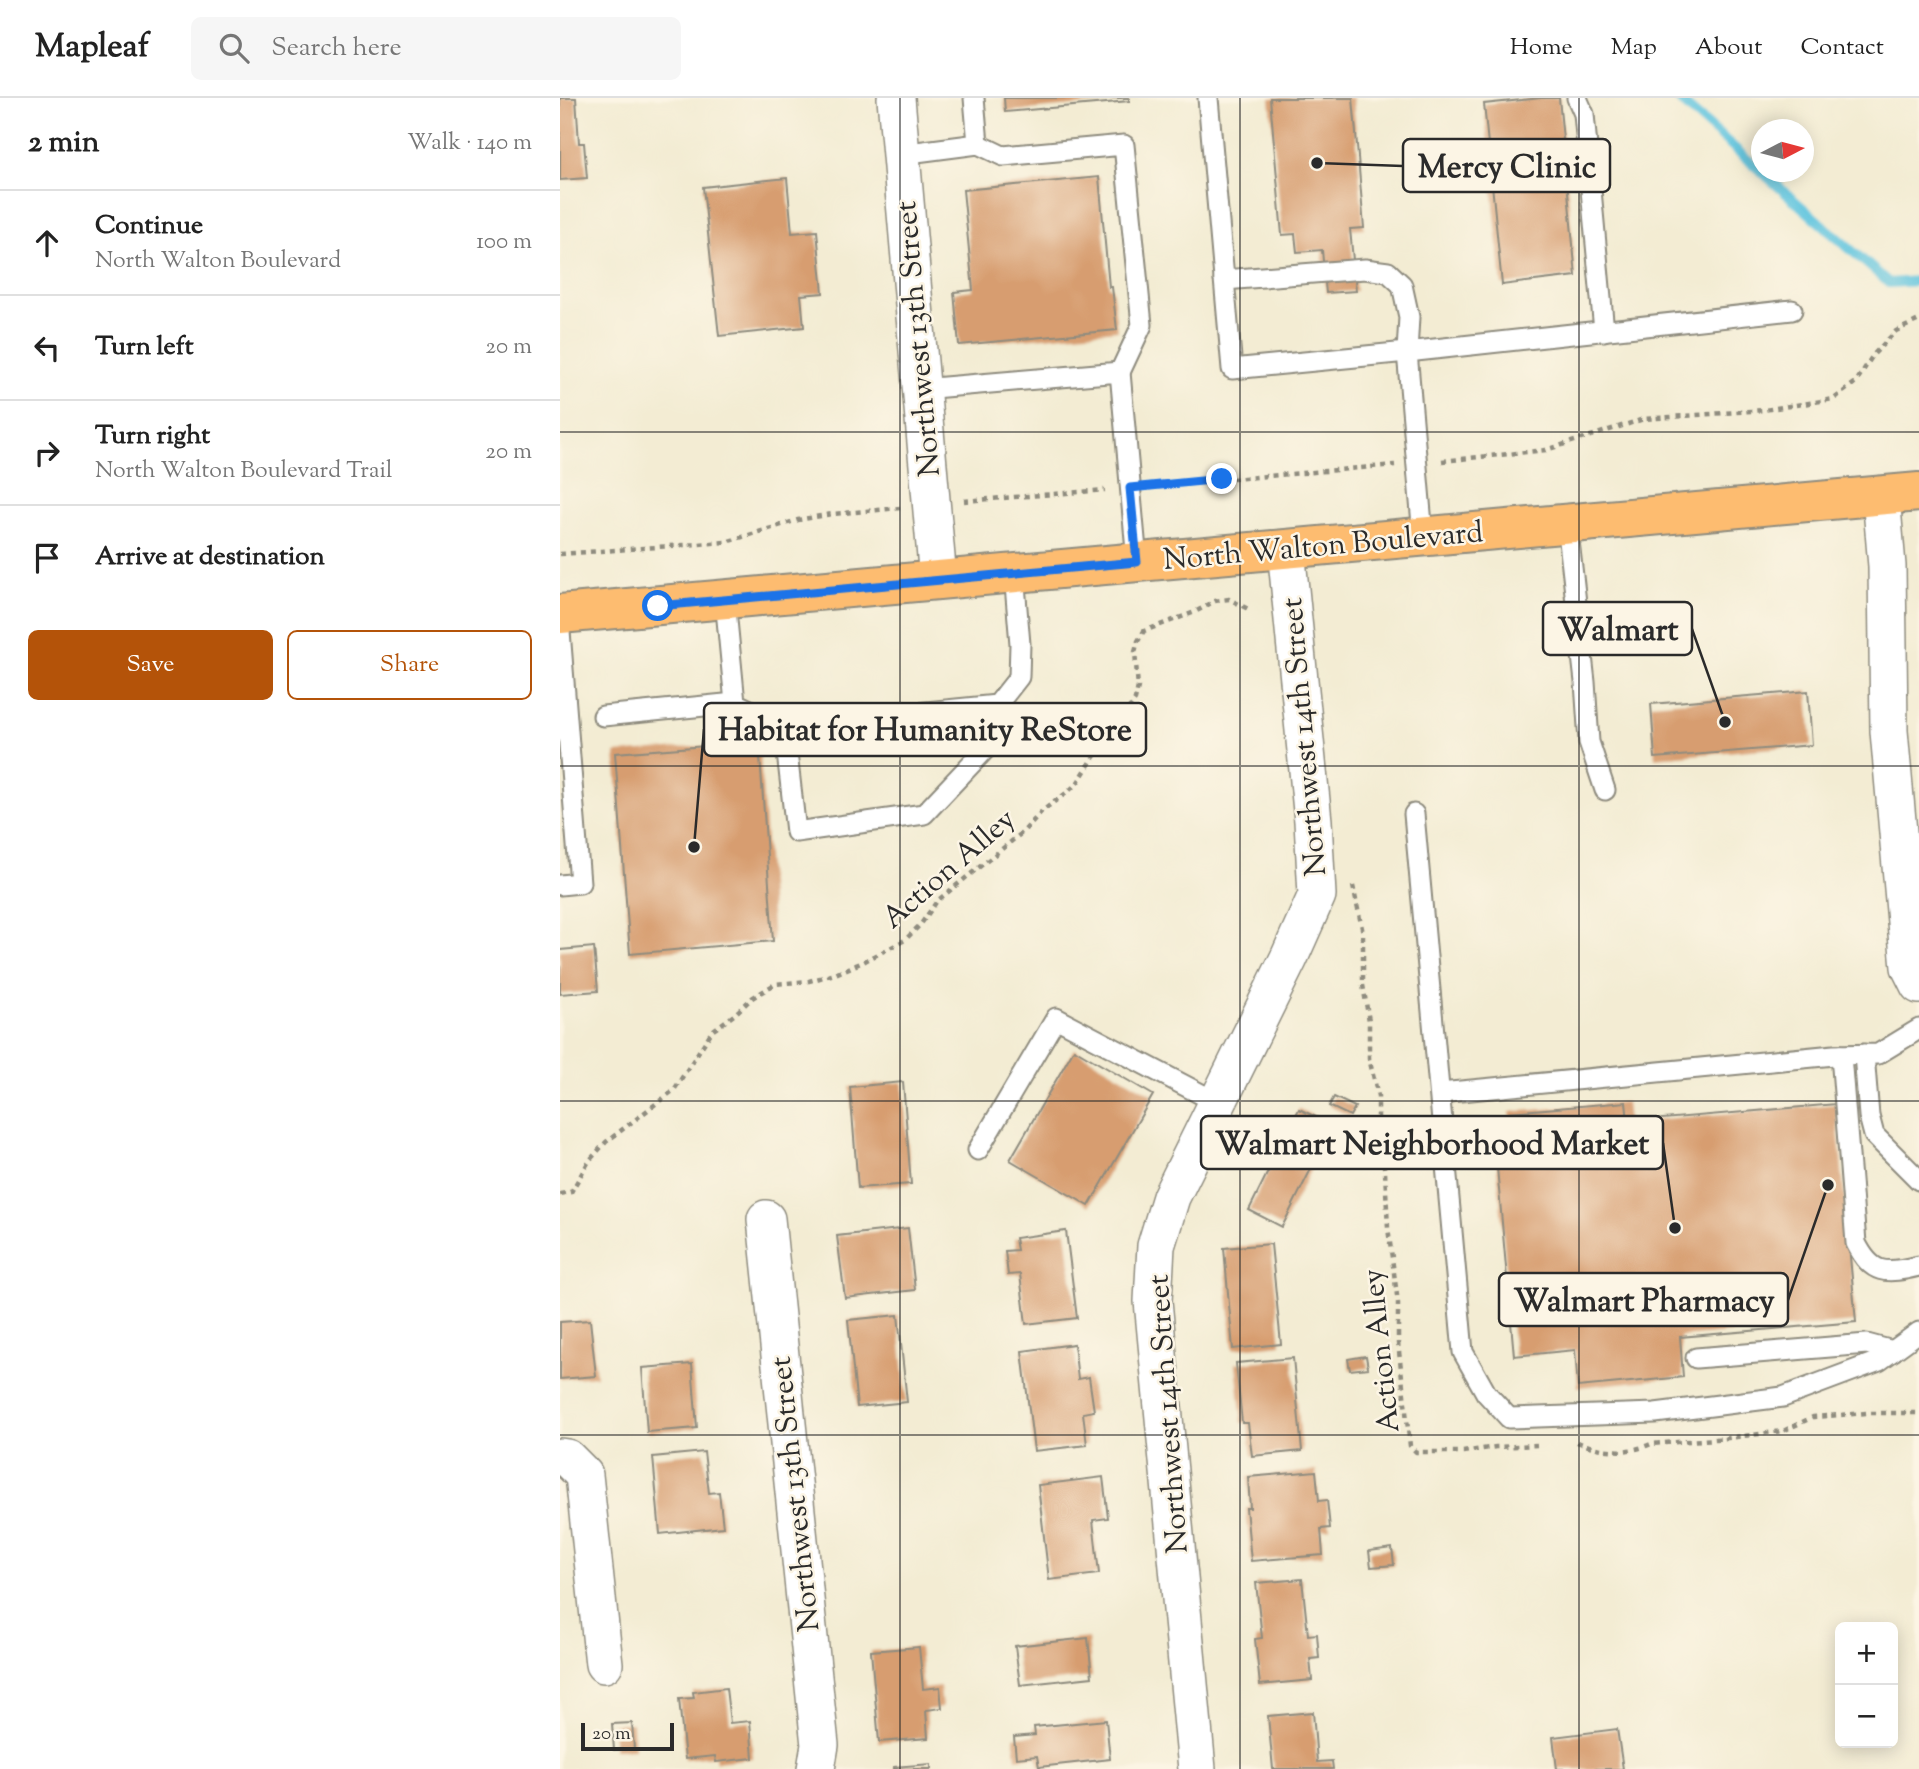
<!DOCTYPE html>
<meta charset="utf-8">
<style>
:root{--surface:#fff;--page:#f6f6f6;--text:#222;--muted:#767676;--line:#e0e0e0;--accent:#b45309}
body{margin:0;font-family:"Sorts Mill Goudy",serif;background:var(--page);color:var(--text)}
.controls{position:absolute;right:21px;bottom:21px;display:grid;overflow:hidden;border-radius:10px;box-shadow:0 4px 18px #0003}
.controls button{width:63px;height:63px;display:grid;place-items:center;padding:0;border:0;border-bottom:2px solid var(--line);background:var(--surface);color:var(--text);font:35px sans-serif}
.compass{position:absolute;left:1191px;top:21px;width:63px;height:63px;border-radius:50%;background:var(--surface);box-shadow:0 4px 18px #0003;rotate:84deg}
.scale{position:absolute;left:21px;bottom:18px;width:93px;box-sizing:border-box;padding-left:7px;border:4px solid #2b2b2b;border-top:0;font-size:19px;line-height:24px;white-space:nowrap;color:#2b2b2b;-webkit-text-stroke:5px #fcf5e5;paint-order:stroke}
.stop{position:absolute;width:21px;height:21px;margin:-16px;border:5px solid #1a73e8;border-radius:50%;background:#fff}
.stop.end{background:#1a73e8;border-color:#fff;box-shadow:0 2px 7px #0008}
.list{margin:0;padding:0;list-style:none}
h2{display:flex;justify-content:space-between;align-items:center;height:91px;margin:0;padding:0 28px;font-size:30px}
h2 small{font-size:23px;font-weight:400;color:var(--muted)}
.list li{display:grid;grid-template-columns:46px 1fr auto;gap:21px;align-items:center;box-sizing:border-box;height:105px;padding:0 28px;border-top:2px solid var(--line)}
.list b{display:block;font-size:26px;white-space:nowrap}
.list p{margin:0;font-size:23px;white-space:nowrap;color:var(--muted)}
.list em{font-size:23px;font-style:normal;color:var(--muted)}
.actions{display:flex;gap:14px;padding:21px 28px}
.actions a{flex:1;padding:16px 0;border:2px solid var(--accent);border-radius:10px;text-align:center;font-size:24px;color:var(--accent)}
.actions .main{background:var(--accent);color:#fff}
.icon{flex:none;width:38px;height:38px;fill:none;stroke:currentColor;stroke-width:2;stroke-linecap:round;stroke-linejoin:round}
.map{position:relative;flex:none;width:1359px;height:1671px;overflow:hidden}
header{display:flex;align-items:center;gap:42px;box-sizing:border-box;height:98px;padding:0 35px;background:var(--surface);border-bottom:2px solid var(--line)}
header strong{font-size:33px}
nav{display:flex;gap:38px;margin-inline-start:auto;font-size:24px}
.search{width:490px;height:63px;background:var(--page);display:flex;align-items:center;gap:18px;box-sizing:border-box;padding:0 24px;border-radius:10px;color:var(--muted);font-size:26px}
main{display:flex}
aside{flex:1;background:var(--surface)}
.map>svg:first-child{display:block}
</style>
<header>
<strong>Mapleaf</strong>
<div class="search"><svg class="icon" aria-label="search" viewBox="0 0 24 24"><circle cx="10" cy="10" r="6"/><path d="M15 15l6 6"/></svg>Search here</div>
<nav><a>Home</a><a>Map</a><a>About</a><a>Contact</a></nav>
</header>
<main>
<aside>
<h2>2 min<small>Walk · 140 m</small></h2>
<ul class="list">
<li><svg class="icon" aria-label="ahead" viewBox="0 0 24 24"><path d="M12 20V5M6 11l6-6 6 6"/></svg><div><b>Continue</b><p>North Walton Boulevard</p></div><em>100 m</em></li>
<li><svg class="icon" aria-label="left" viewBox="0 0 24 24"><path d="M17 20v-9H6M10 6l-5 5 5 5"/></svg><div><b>Turn left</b></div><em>20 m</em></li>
<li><svg class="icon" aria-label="right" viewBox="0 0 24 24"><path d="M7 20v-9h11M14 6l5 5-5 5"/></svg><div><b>Turn right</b><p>North Walton Boulevard Trail</p></div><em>20 m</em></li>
<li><svg class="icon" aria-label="arrive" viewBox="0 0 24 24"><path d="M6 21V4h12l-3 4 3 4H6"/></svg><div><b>Arrive at destination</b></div></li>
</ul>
<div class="actions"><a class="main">Save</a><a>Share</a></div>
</aside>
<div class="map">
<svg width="1359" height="1671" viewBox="0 0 1359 1671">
<rect width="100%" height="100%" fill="#fcf5e5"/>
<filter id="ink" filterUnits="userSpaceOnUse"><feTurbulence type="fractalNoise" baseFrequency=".0143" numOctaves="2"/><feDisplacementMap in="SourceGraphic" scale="14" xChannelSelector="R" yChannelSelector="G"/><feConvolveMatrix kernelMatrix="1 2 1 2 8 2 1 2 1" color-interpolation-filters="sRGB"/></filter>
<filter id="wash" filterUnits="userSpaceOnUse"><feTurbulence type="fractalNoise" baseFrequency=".00686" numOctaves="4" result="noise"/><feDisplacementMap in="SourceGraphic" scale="28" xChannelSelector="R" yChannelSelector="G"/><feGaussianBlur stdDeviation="1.57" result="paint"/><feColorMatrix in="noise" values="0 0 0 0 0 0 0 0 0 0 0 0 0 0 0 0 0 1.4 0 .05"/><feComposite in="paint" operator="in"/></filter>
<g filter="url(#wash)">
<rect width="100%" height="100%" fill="#f3ecd3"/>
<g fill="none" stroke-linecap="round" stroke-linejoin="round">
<path stroke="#61c5df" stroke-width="10" d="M 1117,0 L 1329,185 L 1359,183"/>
</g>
<g id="blocks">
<g fill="#d79d70">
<path d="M 0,0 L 16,0 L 19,45 L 24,45 L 27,80 L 0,82 Z"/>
<path d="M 444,0 L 569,0 L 569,3 L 445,14 Z"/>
<path d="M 710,0 L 793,0 L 804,130 L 790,131 L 796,193 L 766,195 L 762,152 L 737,154 L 735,136 L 722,137 Z"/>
<path d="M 981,0 L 999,0 L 1016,178 L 942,187 L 924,6 Z"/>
<path d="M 539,79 L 549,189 L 552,189 L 557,232 L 399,247 L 394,194 L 413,192 L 403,92 Z"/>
<path d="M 227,80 L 232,135 L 257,133 L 263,195 L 241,197 L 244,229 L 159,238 L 143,89 Z"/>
<path d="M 1248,593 L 1252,647 L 1095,660 L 1091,606 Z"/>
<path d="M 199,644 L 213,843 L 70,856 L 55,655 Z"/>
<path d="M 34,849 L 38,893 L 0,896 L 0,852 Z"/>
<path d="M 514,951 L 593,997 L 529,1108 L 450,1062 Z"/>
<path d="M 343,984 L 351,1086 L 298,1090 L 290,989 Z"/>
<path d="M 774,999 L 795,1009 L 790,1018 L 769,1008 Z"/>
<path d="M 1066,1004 L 1068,1024 L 1276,1006 L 1296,1224 L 1120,1239 L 1123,1279 L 1018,1289 L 1015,1252 L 954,1258 L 934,1036 L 953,1035 L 950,1014 Z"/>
<path d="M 739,1011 L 773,1027 L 722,1129 L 689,1112 Z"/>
<path d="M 348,1130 L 355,1192 L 285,1200 L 277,1138 Z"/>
<path d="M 506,1133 L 517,1220 L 466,1226 L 460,1176 L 448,1177 L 445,1153 L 457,1152 L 455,1140 Z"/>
<path d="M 711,1146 L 721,1246 L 673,1251 L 664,1150 Z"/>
<path d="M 338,1217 L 347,1304 L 297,1309 L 288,1222 Z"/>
<path d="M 30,1222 L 36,1278 L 0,1281 L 0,1224 Z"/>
<path d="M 514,1246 L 518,1281 L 529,1279 L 534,1313 L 523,1315 L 527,1347 L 474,1353 L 462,1253 Z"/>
<path d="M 806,1258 L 808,1270 L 790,1272 L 788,1261 Z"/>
<path d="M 733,1260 L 742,1353 L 692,1358 L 688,1325 L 682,1325 L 676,1265 Z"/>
<path d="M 132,1266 L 137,1330 L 87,1334 L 82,1270 Z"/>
<path d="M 144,1354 L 149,1395 L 159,1394 L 163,1429 L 100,1436 L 93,1359 Z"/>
<path d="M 756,1373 L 759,1403 L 767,1402 L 770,1430 L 761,1431 L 763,1457 L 691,1463 L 686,1410 L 690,1410 L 688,1379 Z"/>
<path d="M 543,1379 L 548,1420 L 533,1422 L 539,1476 L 489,1482 L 478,1387 Z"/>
<path d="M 832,1450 L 834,1467 L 811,1469 L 809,1453 Z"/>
<path d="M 742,1481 L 748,1537 L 757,1536 L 759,1560 L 750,1561 L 752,1582 L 700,1587 L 695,1541 L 702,1540 L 696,1485 Z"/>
<path d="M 528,1540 L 532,1579 L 460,1587 L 455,1548 Z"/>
<path d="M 359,1549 L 363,1591 L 380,1589 L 382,1610 L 366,1612 L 368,1640 L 319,1644 L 311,1553 Z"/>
<path d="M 166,1590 L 170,1625 L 190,1623 L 193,1660 L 156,1664 L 155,1658 L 125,1661 L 119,1601 L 134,1600 L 133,1594 Z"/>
<path d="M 753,1614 L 757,1664 L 772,1663 L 773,1671 L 713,1671 L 708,1618 Z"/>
<path d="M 546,1622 L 550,1661 L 479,1669 L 477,1658 L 456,1660 L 454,1639 L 475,1637 L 474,1629 Z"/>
<path d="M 72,1625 L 74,1651 L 54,1652 L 52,1626 Z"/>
<path d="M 1057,1631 L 1063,1671 L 997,1671 L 993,1639 Z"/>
<path d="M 371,1666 L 371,1671 L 334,1671 L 334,1669 Z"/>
</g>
</g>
</g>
<g filter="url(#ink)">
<use href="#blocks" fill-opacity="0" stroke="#8f8c7f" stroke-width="2"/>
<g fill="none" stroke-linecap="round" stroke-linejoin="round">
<g stroke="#8f8c7f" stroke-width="23">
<g id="lane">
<path d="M 648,0 L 672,271 L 847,254 L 863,438"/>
<path d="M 1017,0 L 1024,16 L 1044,233"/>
<path d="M 418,46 L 443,58 L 564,47 L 582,227 L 560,274"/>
<path d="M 341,56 L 418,46 L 414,0"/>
<path d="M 664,182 L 805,171 L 828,174 L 842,187 L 849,219 L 847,254 L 1232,212"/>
<path d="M 361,291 L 560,274 L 577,464"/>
<path d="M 1007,425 L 1025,584 L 1029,644 L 1045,692"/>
<path d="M 165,501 L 175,605 L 224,628 L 437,607 L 459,579 L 460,546 L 454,475"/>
<path d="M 0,533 L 20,785 L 0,787"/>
<path d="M 43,618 L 175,605"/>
<path d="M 224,628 L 236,734 L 364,716 L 433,643 L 437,607"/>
<path d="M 854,716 L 903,1254 L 926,1295 L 949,1320 L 1095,1315 L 1223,1299 L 1319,1263 L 1359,1234"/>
<path d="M 1304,956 L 1309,1018 L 1314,1037 L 1359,1082"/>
<path d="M 1281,957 L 1296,1145 C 1312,1177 1325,1176 1359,1168"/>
<path d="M 880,995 L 1274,957 L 1318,956 L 1359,931"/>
<path d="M 418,1052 L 496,920 L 658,1005"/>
<path d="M 1136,1260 L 1307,1246 L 1333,1253"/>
</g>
</g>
<g stroke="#8f8c7f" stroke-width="40">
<g id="street">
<path d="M 336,0 L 378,482"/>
<path d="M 1321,398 L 1327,468 L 1329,633 L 1350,869 L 1359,887"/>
<path d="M 206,1121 L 260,1647 L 256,1671"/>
<path d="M 0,1359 L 7,1360 L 24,1377 L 44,1566"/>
<path d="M 637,1671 L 593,1203 L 596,1148 L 611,1099 L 729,860 L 757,797 L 753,723 L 726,451"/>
</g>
</g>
<g stroke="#8f8c7f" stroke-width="42">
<path id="primary" d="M 0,516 L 1359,394"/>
</g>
<g stroke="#8f8c7f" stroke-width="4.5" stroke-dasharray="5 5" stroke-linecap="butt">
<path d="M 882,363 L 986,352 L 1084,321 L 1204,312 L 1274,301 L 1296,284 L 1313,257 L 1336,233 L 1359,222"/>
<path d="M 592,388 L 835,367"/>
<path d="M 404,403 L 545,392"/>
<path d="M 0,456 L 166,444 L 238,422 L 272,416 L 340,410"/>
<path d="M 793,788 L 803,835 L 803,887 L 809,923 L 809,960 L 818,998 L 818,1036 L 825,1074 L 828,1130 L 838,1205 L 838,1245 L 850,1348 L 856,1354 L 903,1354 L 936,1349 L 977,1347"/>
<path d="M 0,1096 L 11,1094 L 29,1063 L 46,1044 L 114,992 L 152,933 L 174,917 L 192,900 L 215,886 L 249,883 L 275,876 L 303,864 L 345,842 L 361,826 L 377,803 L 463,734 L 482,713 L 509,693 L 518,684 L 543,645 L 575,602 L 578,589 L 575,554 L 578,543 L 584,533 L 635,514 L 655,503 L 669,501 L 690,512"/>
<path d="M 1017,1344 C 1041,1353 1066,1357 1091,1346 L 1168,1340 L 1223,1333 L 1253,1319 L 1307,1315 L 1359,1315"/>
</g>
<use href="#lane" stroke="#fff" stroke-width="19"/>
<use href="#street" stroke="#fff" stroke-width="37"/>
<use href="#primary" stroke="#fdbc70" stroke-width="38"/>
</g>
</g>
<g fill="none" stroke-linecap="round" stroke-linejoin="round" filter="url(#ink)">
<path stroke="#1a73e8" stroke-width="9" d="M 98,508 L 577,464 L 570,390 L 662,381"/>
</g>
<path fill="none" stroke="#2b2b2b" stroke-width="2" stroke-opacity="0.55" d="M 340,0 L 340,1671M 680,0 L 680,1671M 1019,0 L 1019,1671M 0,334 L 1359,334M 0,668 L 1359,668M 0,1003 L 1359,1003M 0,1337 L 1359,1337"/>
<g text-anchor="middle" stroke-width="5" stroke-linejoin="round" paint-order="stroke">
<g font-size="30" fill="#2b2b2b" stroke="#fcf5e5">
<text transform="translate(357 241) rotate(-95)" y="10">Northwest 13th Street</text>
<text transform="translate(763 447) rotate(-5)" y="10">North Walton Boulevard</text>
<text transform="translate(743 639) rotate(-95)" y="10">Northwest 14th Street</text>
<text transform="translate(388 770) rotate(-41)" y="10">Action Alley</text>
<text transform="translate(820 1253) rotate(-96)" y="10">Action Alley</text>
<text transform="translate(607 1316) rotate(-94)" y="10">Northwest 14th Street</text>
<text transform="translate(234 1396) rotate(-96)" y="10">Northwest 13th Street</text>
</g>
</g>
<path fill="none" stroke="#2b2b2b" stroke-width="2.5" d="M757 65L843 68M1165 624L1132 531M134 749L144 631M1115 1130L1103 1045M1268 1087L1228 1202"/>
<g fill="#2b2b2b" stroke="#fcf5e5" stroke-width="2.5">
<circle cx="757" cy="65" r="7"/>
<circle cx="1165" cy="624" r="7"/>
<circle cx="134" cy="749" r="7"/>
<circle cx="1115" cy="1130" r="7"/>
<circle cx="1268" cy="1087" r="7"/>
</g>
<g fill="#fcf5e5" stroke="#2b2b2b" stroke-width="2.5">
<rect x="843" y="41" width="207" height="53" rx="7"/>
<rect x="983" y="504" width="149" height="53" rx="7"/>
<rect x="144" y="605" width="442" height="53" rx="7"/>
<rect x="641" y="1018" width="462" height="53" rx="7"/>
<rect x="939" y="1175" width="289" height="53" rx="7"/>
</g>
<g font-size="32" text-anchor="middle" font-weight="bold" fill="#2b2b2b">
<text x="947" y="79">Mercy Clinic</text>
<text x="1058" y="542">Walmart</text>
<text x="365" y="642">Habitat for Humanity ReStore</text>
<text x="872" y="1056">Walmart Neighborhood Market</text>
<text x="1084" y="1213">Walmart Pharmacy</text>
</g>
</svg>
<div class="controls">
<button>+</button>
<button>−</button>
</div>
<svg class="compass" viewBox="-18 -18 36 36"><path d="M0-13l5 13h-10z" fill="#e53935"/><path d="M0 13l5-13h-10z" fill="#767676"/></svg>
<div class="scale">20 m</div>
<div class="stop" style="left:98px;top:508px"></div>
<div class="stop end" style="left:662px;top:381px"></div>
</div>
</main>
